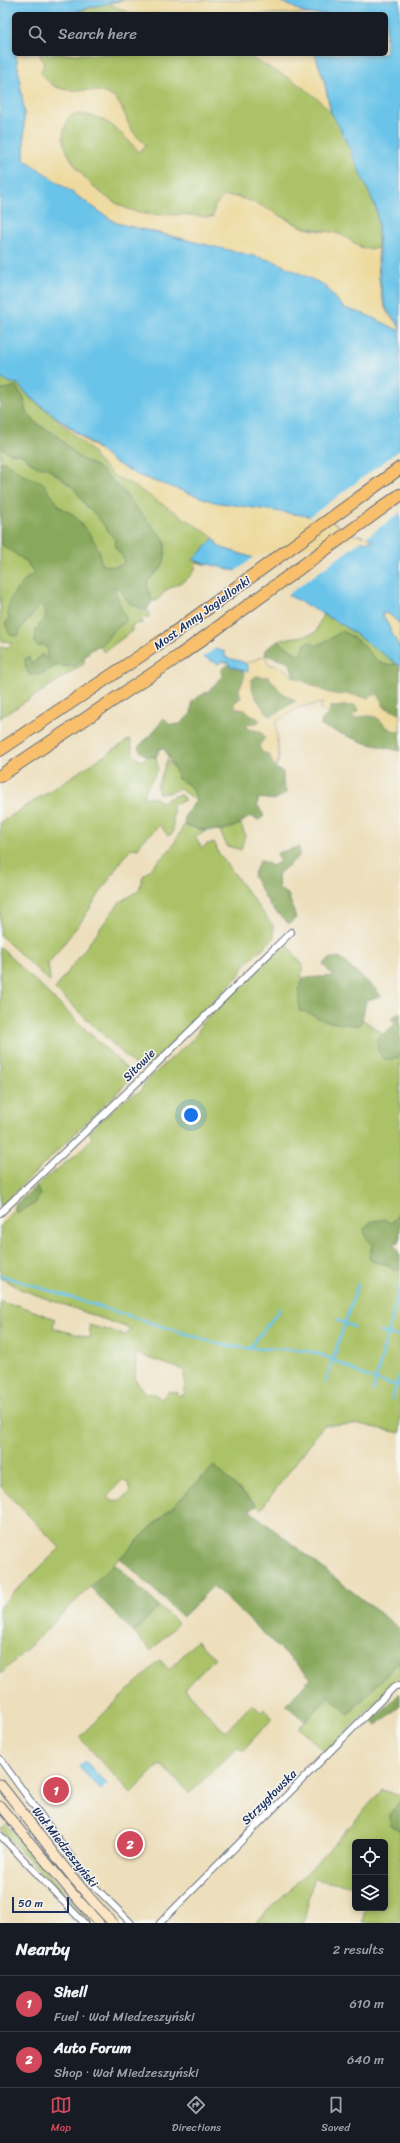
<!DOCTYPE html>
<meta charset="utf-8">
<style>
:root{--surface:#171b24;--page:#20242c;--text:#f1f3f6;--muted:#9ea1a6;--line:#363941;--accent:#d1495b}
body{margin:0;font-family:Sriracha,sans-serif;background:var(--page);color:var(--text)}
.controls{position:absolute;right:12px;bottom:12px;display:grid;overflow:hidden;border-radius:6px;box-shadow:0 2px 6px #0003}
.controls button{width:36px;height:36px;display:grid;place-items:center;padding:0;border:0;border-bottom:1px solid var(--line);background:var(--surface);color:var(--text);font:20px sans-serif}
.scale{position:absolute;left:12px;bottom:10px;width:57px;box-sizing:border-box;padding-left:4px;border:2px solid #1b2f5e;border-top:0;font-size:11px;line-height:14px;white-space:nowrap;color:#1b2f5e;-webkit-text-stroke:3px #f6f6f2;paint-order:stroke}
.you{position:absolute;left:191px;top:1115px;width:14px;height:14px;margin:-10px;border:3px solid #fff;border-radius:50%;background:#1a73e8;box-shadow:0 0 0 6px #1a73e833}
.badge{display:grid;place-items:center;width:26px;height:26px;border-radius:50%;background:var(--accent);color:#fff;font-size:13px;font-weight:700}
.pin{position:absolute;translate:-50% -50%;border:2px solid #fff;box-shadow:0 1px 4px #0006}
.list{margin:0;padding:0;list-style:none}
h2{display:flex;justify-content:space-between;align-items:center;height:52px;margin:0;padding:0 16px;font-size:17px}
h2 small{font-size:13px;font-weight:400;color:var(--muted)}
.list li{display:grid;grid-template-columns:26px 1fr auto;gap:12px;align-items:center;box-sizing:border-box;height:56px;padding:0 16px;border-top:1px solid var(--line)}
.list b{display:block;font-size:15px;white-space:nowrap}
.list p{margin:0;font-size:13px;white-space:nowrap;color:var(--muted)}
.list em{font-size:13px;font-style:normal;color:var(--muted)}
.icon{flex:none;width:22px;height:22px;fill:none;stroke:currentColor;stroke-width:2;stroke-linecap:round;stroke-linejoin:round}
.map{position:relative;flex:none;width:400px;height:1923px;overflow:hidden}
.search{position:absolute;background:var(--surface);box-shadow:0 2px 6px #0003;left:12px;right:12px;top:12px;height:44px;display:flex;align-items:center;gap:10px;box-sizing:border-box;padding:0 14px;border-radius:6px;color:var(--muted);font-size:15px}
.sheet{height:164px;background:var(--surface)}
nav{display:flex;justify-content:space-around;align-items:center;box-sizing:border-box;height:56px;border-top:1px solid var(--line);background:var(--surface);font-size:11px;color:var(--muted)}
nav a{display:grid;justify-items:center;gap:2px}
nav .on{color:var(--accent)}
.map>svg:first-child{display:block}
</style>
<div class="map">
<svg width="400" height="1923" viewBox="0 0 400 1923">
<rect width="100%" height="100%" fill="#f6f6f2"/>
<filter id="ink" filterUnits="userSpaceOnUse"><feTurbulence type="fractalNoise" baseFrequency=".025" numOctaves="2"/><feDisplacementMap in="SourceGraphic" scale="8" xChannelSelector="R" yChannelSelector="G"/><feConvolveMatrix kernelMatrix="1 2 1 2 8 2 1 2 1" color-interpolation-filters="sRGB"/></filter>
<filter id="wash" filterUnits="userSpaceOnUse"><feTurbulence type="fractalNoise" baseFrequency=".012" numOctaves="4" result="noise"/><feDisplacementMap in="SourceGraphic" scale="16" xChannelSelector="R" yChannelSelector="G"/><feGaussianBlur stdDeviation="0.9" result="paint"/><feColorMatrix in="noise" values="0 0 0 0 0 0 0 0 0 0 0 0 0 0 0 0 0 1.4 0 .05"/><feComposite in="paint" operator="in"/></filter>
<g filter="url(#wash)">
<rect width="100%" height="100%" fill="#eddfbc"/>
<g fill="#abc267" stroke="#637862" fill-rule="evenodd">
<path d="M 107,3 L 133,14 L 69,14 Z"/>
<path d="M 39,54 L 243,54 C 268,66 297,78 318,97 C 344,121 361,175 376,208 L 378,221 L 378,248 L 365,249 L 336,233 L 300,226 L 290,220 L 238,196 L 215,206 L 213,217 C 204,218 195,215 186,215 C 171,214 155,216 140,213 C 109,206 71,172 63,140 C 62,134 66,126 66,119 C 72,114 79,113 87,115 C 111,119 123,135 139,152 L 146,145 C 142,141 136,137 133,132 C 125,121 124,102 111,96 C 86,82 61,103 41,73 L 44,63 Z"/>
<path d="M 0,377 L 11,383 L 18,384 L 31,399 L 94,445 L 328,519 L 351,534 L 366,536 L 400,556 L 203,564 L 196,562 C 196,580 178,582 165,591 C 162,594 160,598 157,601 L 152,601 L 147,584 L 151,576 L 161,569 L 140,513 L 122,490 L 99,468 L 80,458 L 56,435 L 36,423 L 25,410 L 24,399 L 16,386 L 46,467 L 74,488 L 87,507 L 101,517 L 115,540 L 116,548 L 124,559 L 137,608 L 149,612 L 149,617 L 141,618 L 143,623 L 132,625 L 132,631 L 104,652 L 99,645 L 105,642 L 111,633 L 0,464 Z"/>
<path d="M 0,535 L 27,562 L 34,573 L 26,579 L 20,627 L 32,616 L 39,606 L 43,607 L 46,616 L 36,630 L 35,643 L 39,647 L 43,643 L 48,650 L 46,659 L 42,654 L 32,665 L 26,659 L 40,675 L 55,666 L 76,666 L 84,656 L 84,664 L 79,667 L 0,718 L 0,647 L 10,647 L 11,642 L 1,641 L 0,634 Z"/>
<path d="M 400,613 L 400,666 L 397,664 L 385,665 L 375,659 L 360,642 L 338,635 L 316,646 L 309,642 L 302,653 L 297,654 L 278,641 C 291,636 303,638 316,632 L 323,614 L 343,625 L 369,644 Z"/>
<path d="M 130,739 C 134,750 129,756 142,761 L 147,756 L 156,757 L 158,769 L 145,791 L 144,797 L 155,798 L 161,802 L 177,795 L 181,795 L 185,800 L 173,805 L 173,833 L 168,836 L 160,825 L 141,843 L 138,849 L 132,848 L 122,859 L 83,919 L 48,964 L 50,982 L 0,935 L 0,823 Z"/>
<path d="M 167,760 L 176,770 L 178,779 C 188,783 195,790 196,800 L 179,789 L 169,793 L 159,794 L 157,788 Z"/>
<path d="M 241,824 L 245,835 L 241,850 L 227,846 L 220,831 Z"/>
<path d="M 184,825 L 206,831 L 195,837 L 202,848 L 207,844 L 215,843 L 218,852 L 273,926 L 274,938 L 246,963 L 238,977 L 149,1066 L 137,1067 L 55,989 L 119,903 L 139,890 L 143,876 L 172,847 Z"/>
<path d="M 286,943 L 303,965 L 301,976 L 305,978 L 300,984 L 310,1012 L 326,1021 L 345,1022 L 353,1025 L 360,1025 L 362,1019 L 382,1033 L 377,1040 L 389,1060 L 397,1057 L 400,1058 L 400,1207 L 396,1219 C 386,1225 365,1247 371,1261 L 385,1264 L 396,1271 L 400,1268 L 400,1433 L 359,1424 L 324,1425 L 261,1509 L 214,1466 L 0,1675 L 0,1606 L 60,1548 L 0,1486 L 0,1300 L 6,1304 L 18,1305 L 55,1319 L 53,1328 L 91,1338 L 89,1325 L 126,1335 L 131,1329 L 20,1289 L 9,1282 L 0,1278 L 0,1225 L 14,1211 L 18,1212 L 38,1189 L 36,1186 L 77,1154 L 92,1138 L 89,1131 L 124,1100 L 141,1091 L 144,1083 L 196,1036 L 202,1023 ZM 136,1354 L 184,1370 L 185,1394 L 179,1396 L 178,1393 L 169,1391 L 161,1399 L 155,1394 L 145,1393 L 135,1380 ZM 122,1480 L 128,1483 L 130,1492 C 123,1499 117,1504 107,1497 Z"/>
<path d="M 0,947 L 131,1073 L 132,1078 L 0,1207 Z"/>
<path d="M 159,1606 L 178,1623 L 151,1651 L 134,1633 Z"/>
<path d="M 196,1641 L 215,1658 L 185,1689 L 225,1732 L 252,1704 L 261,1712 L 264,1709 L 273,1718 L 242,1751 L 238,1747 L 190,1793 L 160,1764 L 131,1793 L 79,1737 L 160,1660 L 169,1670 Z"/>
<path d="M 400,1661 L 400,1678 L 325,1752 L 299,1728 L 329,1696 L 349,1714 Z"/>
<path d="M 382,1790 L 400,1796 L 400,1801 L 389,1816 L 390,1825 L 400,1830 L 400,1923 L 362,1923 L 365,1908 L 385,1908 L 385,1842 L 355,1842 L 355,1887 L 313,1879 L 304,1923 L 255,1923 L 322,1858 Z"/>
<path d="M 7,1824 L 92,1923 L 89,1923 L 11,1841 L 1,1829 Z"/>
</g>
<g fill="#88a85c" stroke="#526c5d">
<path d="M 16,386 L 24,399 L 25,410 L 36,423 L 56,435 L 80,458 L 99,468 L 122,490 L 127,498 L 165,540 C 165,549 167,563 159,570 C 154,575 150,577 147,584 L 152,601 L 147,610 L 129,603 L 120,589 L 114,587 L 122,611 L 127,619 L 124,623 L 111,633 L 105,642 L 91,650 L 76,666 L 55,666 L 40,675 L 29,675 L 26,668 L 25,659 L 29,657 L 32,665 L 42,654 L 46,659 L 48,650 L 43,644 L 39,647 L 35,643 L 36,630 L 46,616 L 43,607 L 39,606 C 32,616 21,623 19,635 L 13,636 L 9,633 L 5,623 L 9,619 C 3,601 21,583 34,573 L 27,562 L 2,545 L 0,535 L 0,462 L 5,462 L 23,475 L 42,482 L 60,507 L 74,515 L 91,536 L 100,552 L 101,564 C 109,567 117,568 124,563 L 124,559 L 116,548 L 115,540 L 96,515 L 87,507 L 74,488 L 46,467 L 37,467 L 22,455 L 9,453 L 0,447 L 0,390 Z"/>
<path d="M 343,631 L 360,642 L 375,659 L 385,665 L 397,664 L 400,666 L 400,714 C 389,709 377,702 366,698 C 354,695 343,696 332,694 C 319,691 306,684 294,677 L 290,663 L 266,655 L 265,650 L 278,641 L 297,654 L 302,653 L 305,644 L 309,642 L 317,646 Z"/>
<path d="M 228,665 L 243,671 L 245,676 L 239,690 L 241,698 L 234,703 L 235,708 L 245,710 L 260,720 L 258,723 L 246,725 L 249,729 L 261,731 L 265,738 L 260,746 L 262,752 L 269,754 L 275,768 L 283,772 L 283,784 L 287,793 L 274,800 L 259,798 L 257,804 L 264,816 L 259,820 L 250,816 C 228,835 211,832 184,825 L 185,816 L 196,800 C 195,790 188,783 178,779 C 176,767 168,761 165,749 L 160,748 L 156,757 C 147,756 141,755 138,747 L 152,734 L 164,718 L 171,725 L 180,724 L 191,714 L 192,701 L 210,690 L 222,676 L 222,669 Z"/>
<path d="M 256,676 L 269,677 L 280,691 L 296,701 L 270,717 C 261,705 251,696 251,680 Z"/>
<path d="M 355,705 L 359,709 L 358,712 L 351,715 L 356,718 C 387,710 376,727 400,732 L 400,751 L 365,743 L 321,726 L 322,720 L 328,715 L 330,707 Z"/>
<path d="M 299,847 L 299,856 L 278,874 L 279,889 L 288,894 L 296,918 L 289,924 L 271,907 L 253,876 L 260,860 L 273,866 L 280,861 L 277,853 Z"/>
<path d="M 340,957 C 351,971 373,983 381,996 L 366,1000 C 365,1008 363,1017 360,1025 C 355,1025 330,1023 325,1021 C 314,1017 312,1012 299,1011 C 301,998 294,991 305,978 L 333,976 L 323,964 L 331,958 Z"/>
<path d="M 400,1012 L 400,1058 L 397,1057 L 389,1060 L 384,1059 L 378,1051 L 377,1040 C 382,1033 391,1030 395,1023 L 391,1019 Z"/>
<path d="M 36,1186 L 40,1194 L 35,1204 L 18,1212 L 14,1211 L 15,1205 Z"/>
<path d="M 400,1207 L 400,1242 L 393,1243 L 400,1255 L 400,1268 L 396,1271 L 385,1264 L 371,1261 L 369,1257 L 373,1245 L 366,1238 L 364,1229 L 370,1222 L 384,1219 L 390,1223 L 396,1219 Z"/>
<path d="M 214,1466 L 257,1506 L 249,1510 L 400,1629 L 400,1661 L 348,1714 L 329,1696 L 305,1721 L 286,1705 L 311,1678 L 213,1586 L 183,1617 L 120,1558 Z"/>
<path d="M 114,1563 L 159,1606 L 134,1633 L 90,1587 Z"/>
<path d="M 400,1693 L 400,1706 L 377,1725 L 372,1721 Z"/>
<path d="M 400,1801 L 400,1830 L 390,1825 L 389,1816 Z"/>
</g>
<g fill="#eeda9e" stroke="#84847e" fill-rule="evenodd">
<path d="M 123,0 L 278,0 L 307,14 L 133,14 L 107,3 Z"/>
<path d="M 16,54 L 39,54 L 44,63 L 41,73 C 61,103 87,82 111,96 C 124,103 125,121 133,132 C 137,137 142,141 146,145 L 139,152 C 123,135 111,119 87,115 C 79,113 72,114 67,119 C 66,126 62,134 63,140 C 71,172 109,206 140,213 C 155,216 171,214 186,215 C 195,215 204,218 213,217 L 215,206 L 224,196 C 252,196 276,215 300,226 C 312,232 325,230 336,233 C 354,239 357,253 378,248 C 378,267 378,296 388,314 C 392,320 397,321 400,328 L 398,330 L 367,315 L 344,308 L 324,285 L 184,239 L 116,223 L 24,159 L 24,111 Z"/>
<path d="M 243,54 L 315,54 L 324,80 L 331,112 C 307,85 275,70 243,54 Z"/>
<path d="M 48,411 C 83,437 115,468 156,482 L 328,519 L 351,534 L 367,537 L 375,541 L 352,542 L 254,558 L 219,547 L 214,538 L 203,530 L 128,482 L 114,476 L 95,458 L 93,452 Z"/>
<path d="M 382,613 L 389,614 L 400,624 L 400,649 Z"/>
<path d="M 266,655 L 268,664 L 282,667 L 294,677 L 329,693 L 339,695 L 348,694 L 367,698 L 378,694 L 384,707 L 400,714 L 400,732 C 375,727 387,710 356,718 L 351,715 L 358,712 L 359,709 L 355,705 L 330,707 L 328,715 L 320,708 L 323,703 L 297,708 L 276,722 L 279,760 L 275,768 L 269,754 L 262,752 L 259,746 L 265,738 L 261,731 L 249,729 L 246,724 L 258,723 L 260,720 L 245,710 L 235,708 L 234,703 L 241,698 L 239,690 L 245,676 L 242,665 ZM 256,676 L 269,677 L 280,691 L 296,701 L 270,717 C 261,705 251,696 251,680 Z"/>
</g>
<g fill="#6bc4e9" stroke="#437aa4">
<path d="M 0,0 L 123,0 L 83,9 L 69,14 L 14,14 L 14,54 L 16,54 L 24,111 L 24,159 L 116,223 L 274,261 L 324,285 L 344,308 L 367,315 L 398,330 L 400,328 L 400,624 L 389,614 L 382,613 L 400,649 L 400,666 L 343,625 L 288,595 L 236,571 L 193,560 L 214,538 L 219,547 L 254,558 L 352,542 L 374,541 L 367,537 L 335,498 L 328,503 L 328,519 L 214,502 L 137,475 L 112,461 L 94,445 L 31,398 L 18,384 L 11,383 L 0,377 Z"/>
<path d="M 278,0 L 400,0 L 400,328 C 396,318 388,315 385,305 C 375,273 382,240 376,208 L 341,130 L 331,112 L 324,80 L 315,54 L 386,54 L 386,14 L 307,14 Z"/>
<path d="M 203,645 L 225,652 L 225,657 L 243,662 L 248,665 L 248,672 L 228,665 L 229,663 L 222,661 L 219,664 L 194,653 Z"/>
<path d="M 85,1761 L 107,1784 L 101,1790 L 79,1767 Z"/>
</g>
<g fill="#eddfbc">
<path d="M 400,450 L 400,513 L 365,538 L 335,501 L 330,504 L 330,519 L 328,521 L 308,518 Z"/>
<path d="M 364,539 L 286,596 L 233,573 L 257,555 Z"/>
<path d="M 204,643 L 217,647 L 201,659 L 193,655 L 192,654 Z"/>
</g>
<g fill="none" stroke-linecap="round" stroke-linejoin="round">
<g stroke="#6bc4e9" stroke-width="2.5">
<path d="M 0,1275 L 218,1344 C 250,1352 281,1346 312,1352 C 342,1359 365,1383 400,1385"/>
<path d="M 337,1320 L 354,1327"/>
<path d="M 380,1332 L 396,1336"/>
<path d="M 249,1349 L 280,1309"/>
<path d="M 325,1383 L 358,1284"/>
<path d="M 373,1391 L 400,1285"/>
<path d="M 392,1399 L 400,1373"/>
</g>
</g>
</g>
<g filter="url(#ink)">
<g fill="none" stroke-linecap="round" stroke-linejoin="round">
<g stroke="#646d7f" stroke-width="8">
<g id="minor">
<path d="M 0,1213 L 143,1077 L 291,932"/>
<path d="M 0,1759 L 87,1879 L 131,1923"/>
<path d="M 0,1835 L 84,1923"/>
<path d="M 160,1923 L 394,1687 L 400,1685"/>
</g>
</g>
<g stroke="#646d7f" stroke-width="11">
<g id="secondary">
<path d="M 0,1784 C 38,1831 71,1880 113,1923"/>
<path d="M 0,1806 L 72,1893 L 99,1923"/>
</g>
</g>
<g stroke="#646d7f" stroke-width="14">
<g id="motorway">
<path d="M 0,750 L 167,638 L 400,468"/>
<path d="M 0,776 L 179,656 L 400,495"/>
</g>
</g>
<use href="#minor" stroke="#fff" stroke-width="6"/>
<use href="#secondary" stroke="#fce5c4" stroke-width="9"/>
<use href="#motorway" stroke="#f8bf6c" stroke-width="12"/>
</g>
</g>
<g text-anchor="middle" stroke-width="3" stroke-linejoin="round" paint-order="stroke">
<g font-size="12" fill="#1b2f5e" stroke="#f6f6f2">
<text transform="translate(202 613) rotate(-36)" y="4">Most Anny Jagiellonki</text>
<text transform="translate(139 1065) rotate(-45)" y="4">Sitowie</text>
<text transform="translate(269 1797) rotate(-45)" y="4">Strzygłowska</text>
<text transform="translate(65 1847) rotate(52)" y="4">Wał Miedzeszyński</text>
</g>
</g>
</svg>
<div class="controls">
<button><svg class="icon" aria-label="locate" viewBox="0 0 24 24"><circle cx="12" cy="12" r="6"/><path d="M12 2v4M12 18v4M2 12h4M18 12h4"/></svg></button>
<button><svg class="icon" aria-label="layers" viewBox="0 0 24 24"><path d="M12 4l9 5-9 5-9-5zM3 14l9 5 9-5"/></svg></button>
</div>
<div class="scale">50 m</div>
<div class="you"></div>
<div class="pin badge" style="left:56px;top:1790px">1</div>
<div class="pin badge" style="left:130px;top:1844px">2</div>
<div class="search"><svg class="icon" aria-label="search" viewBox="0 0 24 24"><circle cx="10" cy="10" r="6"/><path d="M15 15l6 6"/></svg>Search here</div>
</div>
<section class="sheet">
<h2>Nearby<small>2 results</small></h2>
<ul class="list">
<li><span class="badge">1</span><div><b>Shell</b><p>Fuel · Wał Miedzeszyński</p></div><em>610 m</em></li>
<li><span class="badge">2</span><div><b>Auto Forum</b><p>Shop · Wał Miedzeszyński</p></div><em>640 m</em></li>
</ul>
</section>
<nav>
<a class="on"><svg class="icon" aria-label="map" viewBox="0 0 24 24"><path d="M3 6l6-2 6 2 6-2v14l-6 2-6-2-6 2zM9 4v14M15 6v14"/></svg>Map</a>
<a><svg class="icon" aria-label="directions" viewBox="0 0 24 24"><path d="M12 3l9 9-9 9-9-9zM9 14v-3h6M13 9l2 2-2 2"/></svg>Directions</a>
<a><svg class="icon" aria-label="saved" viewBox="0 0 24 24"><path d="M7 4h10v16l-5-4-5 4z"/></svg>Saved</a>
</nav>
